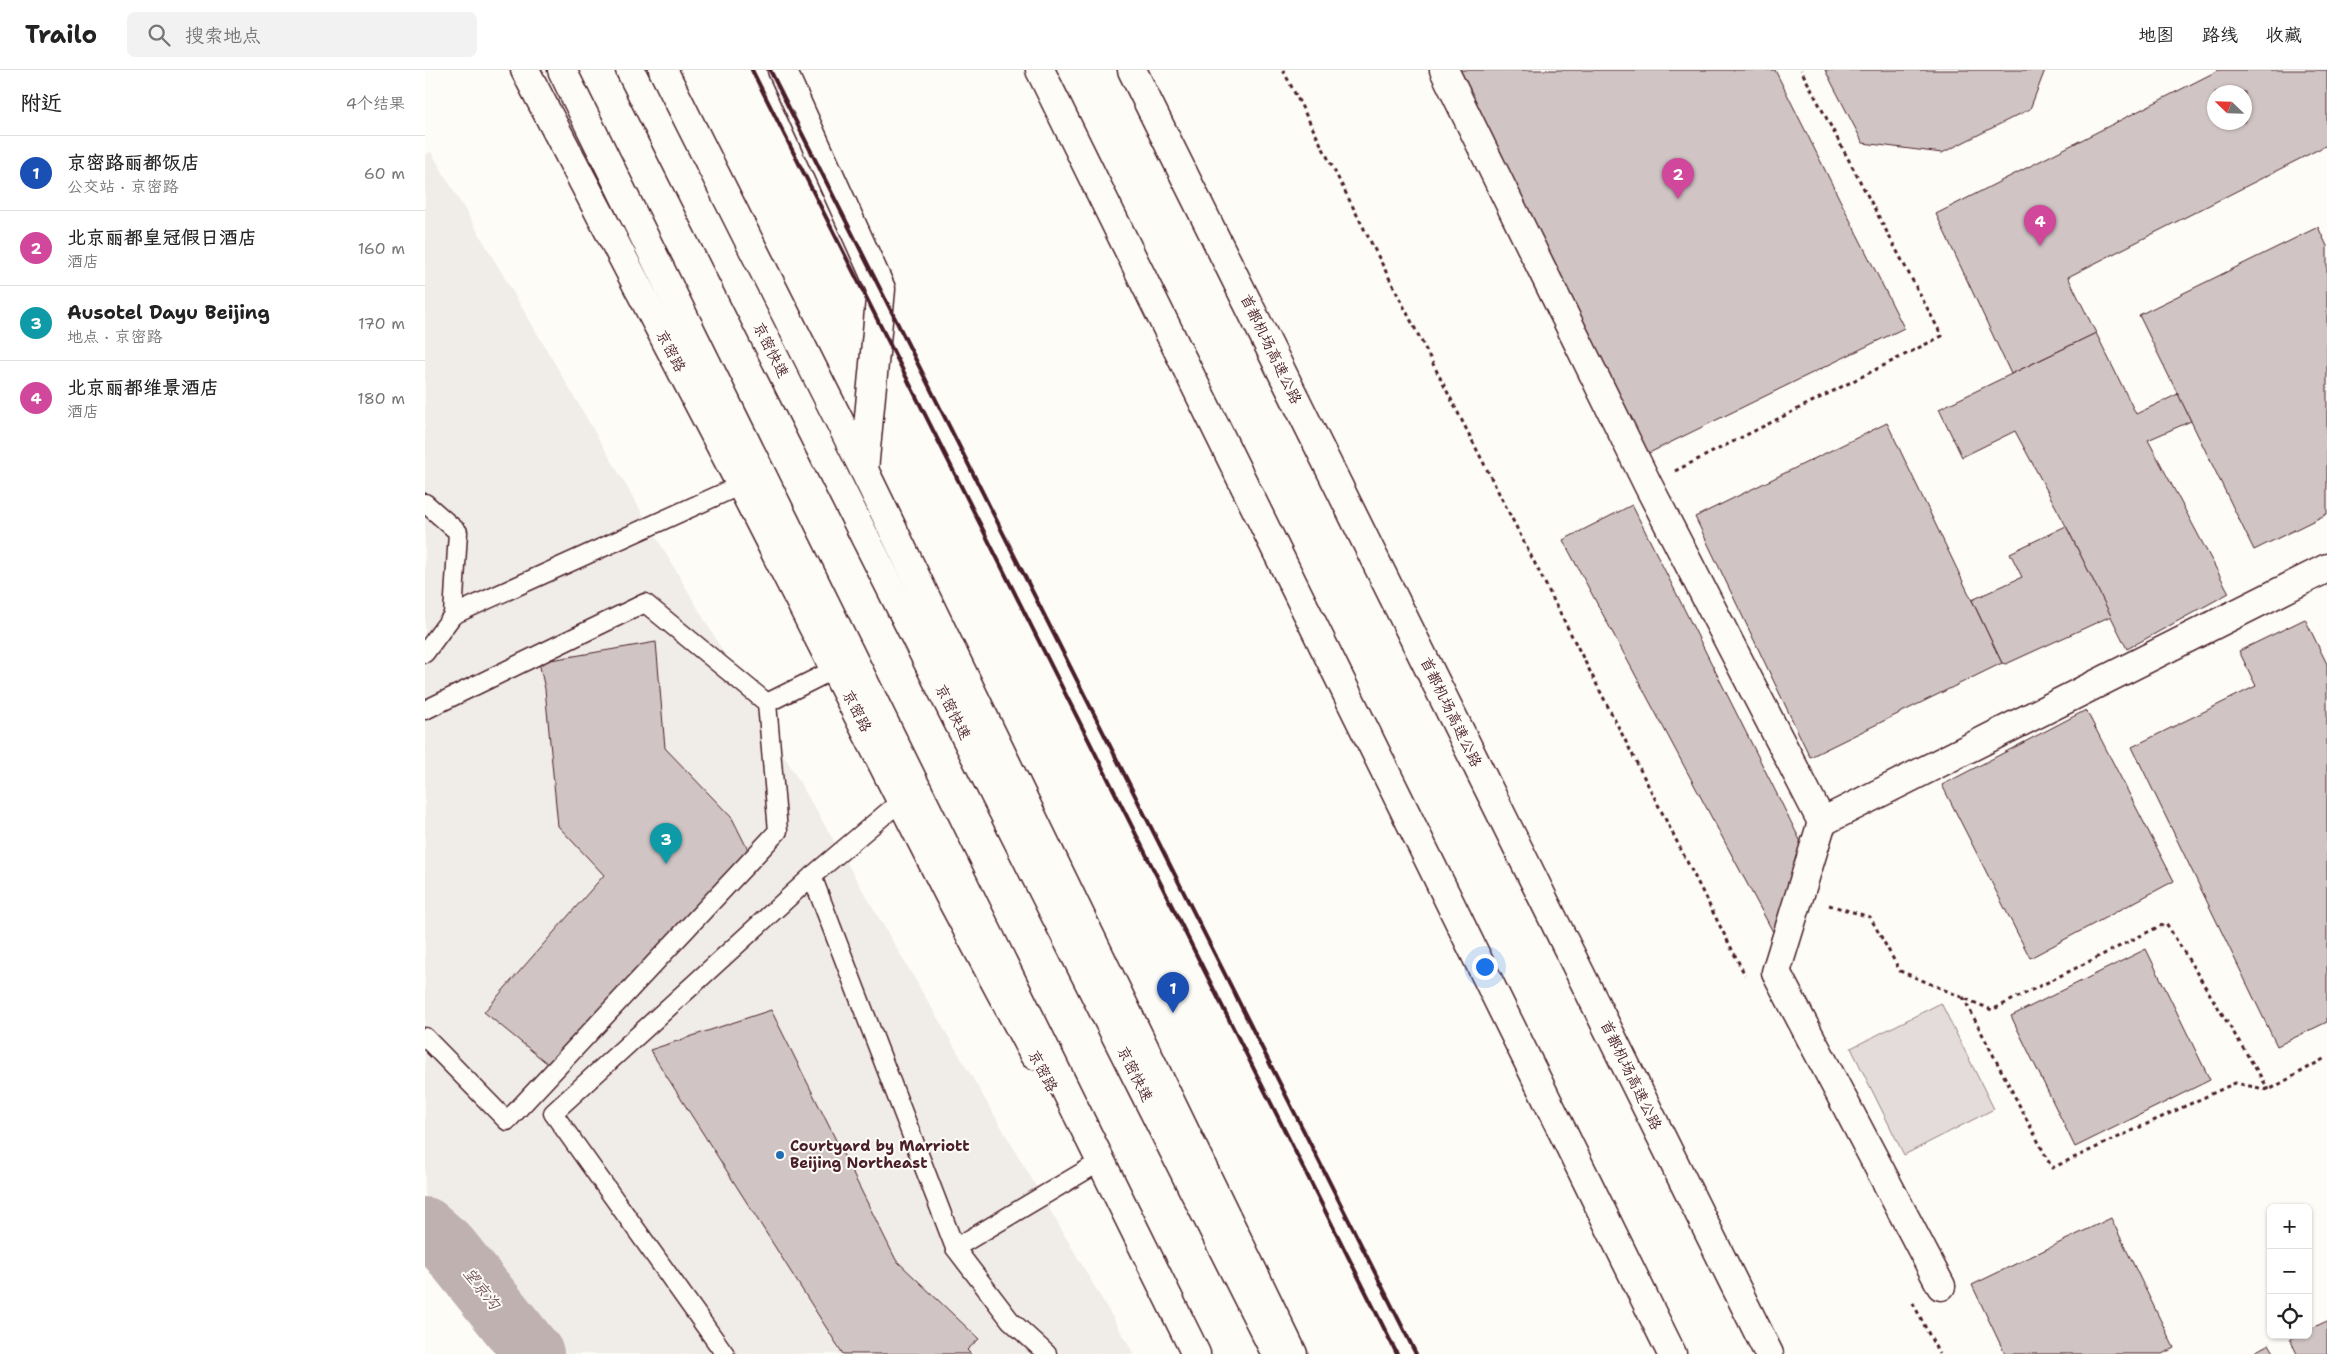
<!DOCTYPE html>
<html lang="zh">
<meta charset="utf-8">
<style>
:root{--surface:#fff;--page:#f2f2f2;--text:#222;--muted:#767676;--line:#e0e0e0;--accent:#0b8043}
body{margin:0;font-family:"Shantell Sans","LXGW WenKai TC",sans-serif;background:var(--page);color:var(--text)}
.controls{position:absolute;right:15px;bottom:15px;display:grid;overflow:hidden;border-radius:8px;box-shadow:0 1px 4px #0004}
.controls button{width:45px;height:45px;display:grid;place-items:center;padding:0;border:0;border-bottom:1px solid var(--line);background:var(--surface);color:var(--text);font:25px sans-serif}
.compass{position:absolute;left:1782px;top:15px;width:45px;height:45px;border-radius:50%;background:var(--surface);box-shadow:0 1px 4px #0004;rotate:293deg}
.you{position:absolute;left:1059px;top:896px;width:18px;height:18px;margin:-12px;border:4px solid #fff;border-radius:50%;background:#1a73e8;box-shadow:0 0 0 8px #1a73e833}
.badge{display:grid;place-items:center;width:32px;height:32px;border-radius:50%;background:var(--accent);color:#fff;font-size:16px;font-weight:700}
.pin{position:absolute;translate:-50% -41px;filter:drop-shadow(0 1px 2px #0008)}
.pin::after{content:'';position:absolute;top:26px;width:18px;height:15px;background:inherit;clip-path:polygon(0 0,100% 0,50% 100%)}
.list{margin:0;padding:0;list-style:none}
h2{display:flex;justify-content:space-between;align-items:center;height:65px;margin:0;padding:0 20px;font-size:21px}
h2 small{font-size:16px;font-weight:400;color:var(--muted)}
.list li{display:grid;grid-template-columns:32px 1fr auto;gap:15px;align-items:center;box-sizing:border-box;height:75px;padding:0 20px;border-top:1px solid var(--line)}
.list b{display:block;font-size:19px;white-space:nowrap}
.list p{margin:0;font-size:16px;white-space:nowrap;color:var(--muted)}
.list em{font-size:16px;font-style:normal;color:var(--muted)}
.icon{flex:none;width:28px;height:28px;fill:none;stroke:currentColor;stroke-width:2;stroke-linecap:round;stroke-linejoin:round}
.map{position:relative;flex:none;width:1902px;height:1284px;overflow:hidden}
header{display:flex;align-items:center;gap:30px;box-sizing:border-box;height:70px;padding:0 25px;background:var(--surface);border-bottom:1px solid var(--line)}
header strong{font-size:24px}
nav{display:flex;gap:28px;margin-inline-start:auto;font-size:18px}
.search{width:350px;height:45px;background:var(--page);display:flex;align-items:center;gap:12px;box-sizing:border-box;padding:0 18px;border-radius:8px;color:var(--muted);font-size:19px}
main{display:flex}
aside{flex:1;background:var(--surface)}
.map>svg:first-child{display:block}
</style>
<header>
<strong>Trailo</strong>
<div class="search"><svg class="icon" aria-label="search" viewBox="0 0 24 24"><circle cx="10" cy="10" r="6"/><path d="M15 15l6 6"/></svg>搜索地点</div>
<nav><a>地图</a><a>路线</a><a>收藏</a></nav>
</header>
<main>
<aside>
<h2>附近<small>4个结果</small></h2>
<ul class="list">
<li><span class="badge" style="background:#1a4fb4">1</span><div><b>京密路丽都饭店</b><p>公交站 · 京密路</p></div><em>60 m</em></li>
<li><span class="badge" style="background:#d1479c">2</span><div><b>北京丽都皇冠假日酒店</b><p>酒店</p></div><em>160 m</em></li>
<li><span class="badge" style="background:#0f9aa8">3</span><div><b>Ausotel Dayu Beijing</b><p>地点 · 京密路</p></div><em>170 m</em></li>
<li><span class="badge" style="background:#d1479c">4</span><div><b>北京丽都维景酒店</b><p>酒店</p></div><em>180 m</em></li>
</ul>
</aside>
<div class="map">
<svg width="1902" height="1284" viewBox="0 0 1902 1284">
<rect width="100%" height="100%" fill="#fdfcf7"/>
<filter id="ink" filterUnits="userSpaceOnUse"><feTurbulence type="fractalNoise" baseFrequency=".02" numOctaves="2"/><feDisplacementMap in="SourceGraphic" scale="10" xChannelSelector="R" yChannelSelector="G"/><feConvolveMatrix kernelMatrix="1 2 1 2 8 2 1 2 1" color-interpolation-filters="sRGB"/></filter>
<g filter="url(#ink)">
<path fill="#f0ece8" d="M 6,82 L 709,1284 L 138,1284 L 0,1125 L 0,85 Z"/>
<path fill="#e3dcda" stroke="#967e82" d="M 1516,933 L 1569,1039 L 1479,1085 L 1426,978 Z"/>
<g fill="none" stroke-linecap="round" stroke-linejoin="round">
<path stroke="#c0b1b1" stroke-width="60" d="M 0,1157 L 23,1177 L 109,1284"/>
</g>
<g fill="#d0c5c4" stroke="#4a1f2b" fill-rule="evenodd">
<path d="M 1027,0 L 1350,0 L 1479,258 L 1222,384 Z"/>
<path d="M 1400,0 L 1620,0 L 1605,39 L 1517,83 L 1438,73 Z"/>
<path d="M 1794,0 L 1902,0 L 1902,75 L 1643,207 L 1671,263 L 1586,304 L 1511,144 ZM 1790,22 L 1820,22 L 1820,52 L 1790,52 Z"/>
<path d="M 1893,157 L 1902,176 L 1902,444 L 1829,480 L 1714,245 Z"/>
<path d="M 1671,263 L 1711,344 L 1753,324 L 1766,351 L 1723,370 L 1804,523 L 1702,579 L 1641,456 L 1590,361 L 1537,387 L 1514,339 Z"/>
<path d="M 1462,353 L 1577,593 L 1385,687 L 1270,447 Z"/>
<path d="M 1207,435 L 1384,788 L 1355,875 L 1138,470 Z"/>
<path d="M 1641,456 L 1686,546 L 1581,594 L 1577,593 L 1547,530 L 1597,507 L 1585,483 Z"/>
<path d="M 1880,549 L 1902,594 L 1902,952 L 1852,976 L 1707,677 L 1831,616 L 1814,581 Z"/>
<path d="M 231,572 L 240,678 L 307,748 L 324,782 L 123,994 L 59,942 L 179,805 L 133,756 L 120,619 L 114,592 Z"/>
<path d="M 1661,640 L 1749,811 L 1605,888 L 1517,715 Z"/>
<path d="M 1721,879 L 1785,1010 L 1650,1077 L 1586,946 Z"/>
<path d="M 346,940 L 471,1190 L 554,1269 L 542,1280 L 546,1284 L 418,1284 L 225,980 Z"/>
<path d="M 1686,1148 L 1749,1278 L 1737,1284 L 1580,1284 L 1547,1215 Z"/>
<path d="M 1902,1251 L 1902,1284 L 1872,1284 L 1865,1269 L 1873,1265 L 1883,1265 L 1883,1260 Z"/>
<path d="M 1844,1274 L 1850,1284 L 1826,1284 Z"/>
</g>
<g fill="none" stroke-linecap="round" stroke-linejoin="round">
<g stroke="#4a1f2b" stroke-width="21">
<g id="service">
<path d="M 0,433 L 33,462 L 28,545 L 0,583"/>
<path d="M 28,545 L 316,415"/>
<path d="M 342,633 L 410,599"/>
<path d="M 0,640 L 220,533 L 342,633 L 353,761 L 82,1051 L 0,967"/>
<path d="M 387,806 L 477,730"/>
<path d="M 530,1178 L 668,1096"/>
<path d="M 300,1284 L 128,1043 L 387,806 L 530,1178 L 585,1250 L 622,1284"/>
</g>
</g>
<g stroke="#4a1f2b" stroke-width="31">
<g id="minor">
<path d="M 1019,0 L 1223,415 L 1397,752 L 1351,902 L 1516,1216"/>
<path d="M 1397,752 L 1902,498"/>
</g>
</g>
<g stroke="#4a1f2b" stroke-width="31">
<g id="secondary">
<path d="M 100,0 L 316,415 L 524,825 L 609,985"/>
<path d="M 238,0 L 439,400 L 868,1284"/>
<path d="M 357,0 L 456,219 L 439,400"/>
</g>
</g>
<g stroke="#4a1f2b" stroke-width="31">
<g id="trunk">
<path d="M 137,0 L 771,1284"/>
<path d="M 205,0 L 851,1284"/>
</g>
</g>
<g stroke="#4a1f2b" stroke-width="31">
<g id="motorway">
<path d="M 615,0 L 1247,1284"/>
<path d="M 707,0 L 1344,1284"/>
</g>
</g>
<g stroke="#4a1f2b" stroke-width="3" stroke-dasharray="4 4" stroke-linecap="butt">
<path d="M 858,0 L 1320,905"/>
<path d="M 1250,401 L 1517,266 L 1376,0"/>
<path d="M 1404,835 L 1445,847 L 1475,901 L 1567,940 L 1741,853 L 1844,1020"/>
<path d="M 1538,927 L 1627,1098 L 1810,1013 L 1844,1020 L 1902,987"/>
<path d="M 1488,1233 L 1514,1284"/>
</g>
<use href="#service" stroke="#fdfcf7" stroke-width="18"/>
<use href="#minor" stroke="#fdfcf7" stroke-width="28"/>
<use href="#secondary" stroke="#fdfcf7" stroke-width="28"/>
<use href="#trunk" stroke="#fdfcf7" stroke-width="28"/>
<use href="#motorway" stroke="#fdfcf7" stroke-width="28"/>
<g stroke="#4a1f2b" stroke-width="4">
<path d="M 327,0 L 972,1284"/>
<path d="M 345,0 L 991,1284"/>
</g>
</g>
</g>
<circle fill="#1f6fb2" stroke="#fdfcf7" stroke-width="2" cx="355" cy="1085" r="5"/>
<g text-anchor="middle" stroke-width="4" stroke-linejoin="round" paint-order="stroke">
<g font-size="15" fill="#4a1f2b" stroke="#fdfcf7">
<text transform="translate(846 279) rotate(64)" y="5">首都机场高速公路</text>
<text transform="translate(346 280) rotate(63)" y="5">京密快速</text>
<text transform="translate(246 281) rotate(62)" y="5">京密路</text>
<text transform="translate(432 641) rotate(63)" y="5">京密路</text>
<text transform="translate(528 642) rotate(63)" y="5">京密快速</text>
<text transform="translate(1026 642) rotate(64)" y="5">首都机场高速公路</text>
<text transform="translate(618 1001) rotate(62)" y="5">京密路</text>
<text transform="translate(710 1004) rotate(63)" y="5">京密快速</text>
<text transform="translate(1206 1005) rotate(64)" y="5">首都机场高速公路</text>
</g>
<g font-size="15" font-weight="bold" fill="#4a1f2b" stroke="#fdfcf7" text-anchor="start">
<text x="365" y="1081">Courtyard by Marriott<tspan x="365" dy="17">Beijing Northeast</tspan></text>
</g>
<g font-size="16" font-style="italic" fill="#73525a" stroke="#fdfcf7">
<text transform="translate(57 1218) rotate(52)" y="6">望京沟</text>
</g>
</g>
</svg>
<div class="controls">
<button>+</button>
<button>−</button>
<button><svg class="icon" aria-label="locate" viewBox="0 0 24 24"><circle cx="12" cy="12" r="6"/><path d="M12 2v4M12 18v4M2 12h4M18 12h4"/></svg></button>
</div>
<svg class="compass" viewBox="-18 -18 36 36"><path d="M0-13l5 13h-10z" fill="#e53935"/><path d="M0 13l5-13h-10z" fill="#767676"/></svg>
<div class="you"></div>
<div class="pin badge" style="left:748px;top:943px;background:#1a4fb4">1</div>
<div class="pin badge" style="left:1253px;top:129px;background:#d1479c">2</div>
<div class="pin badge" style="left:241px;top:794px;background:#0f9aa8">3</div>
<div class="pin badge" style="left:1615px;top:176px;background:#d1479c">4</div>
</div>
</main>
